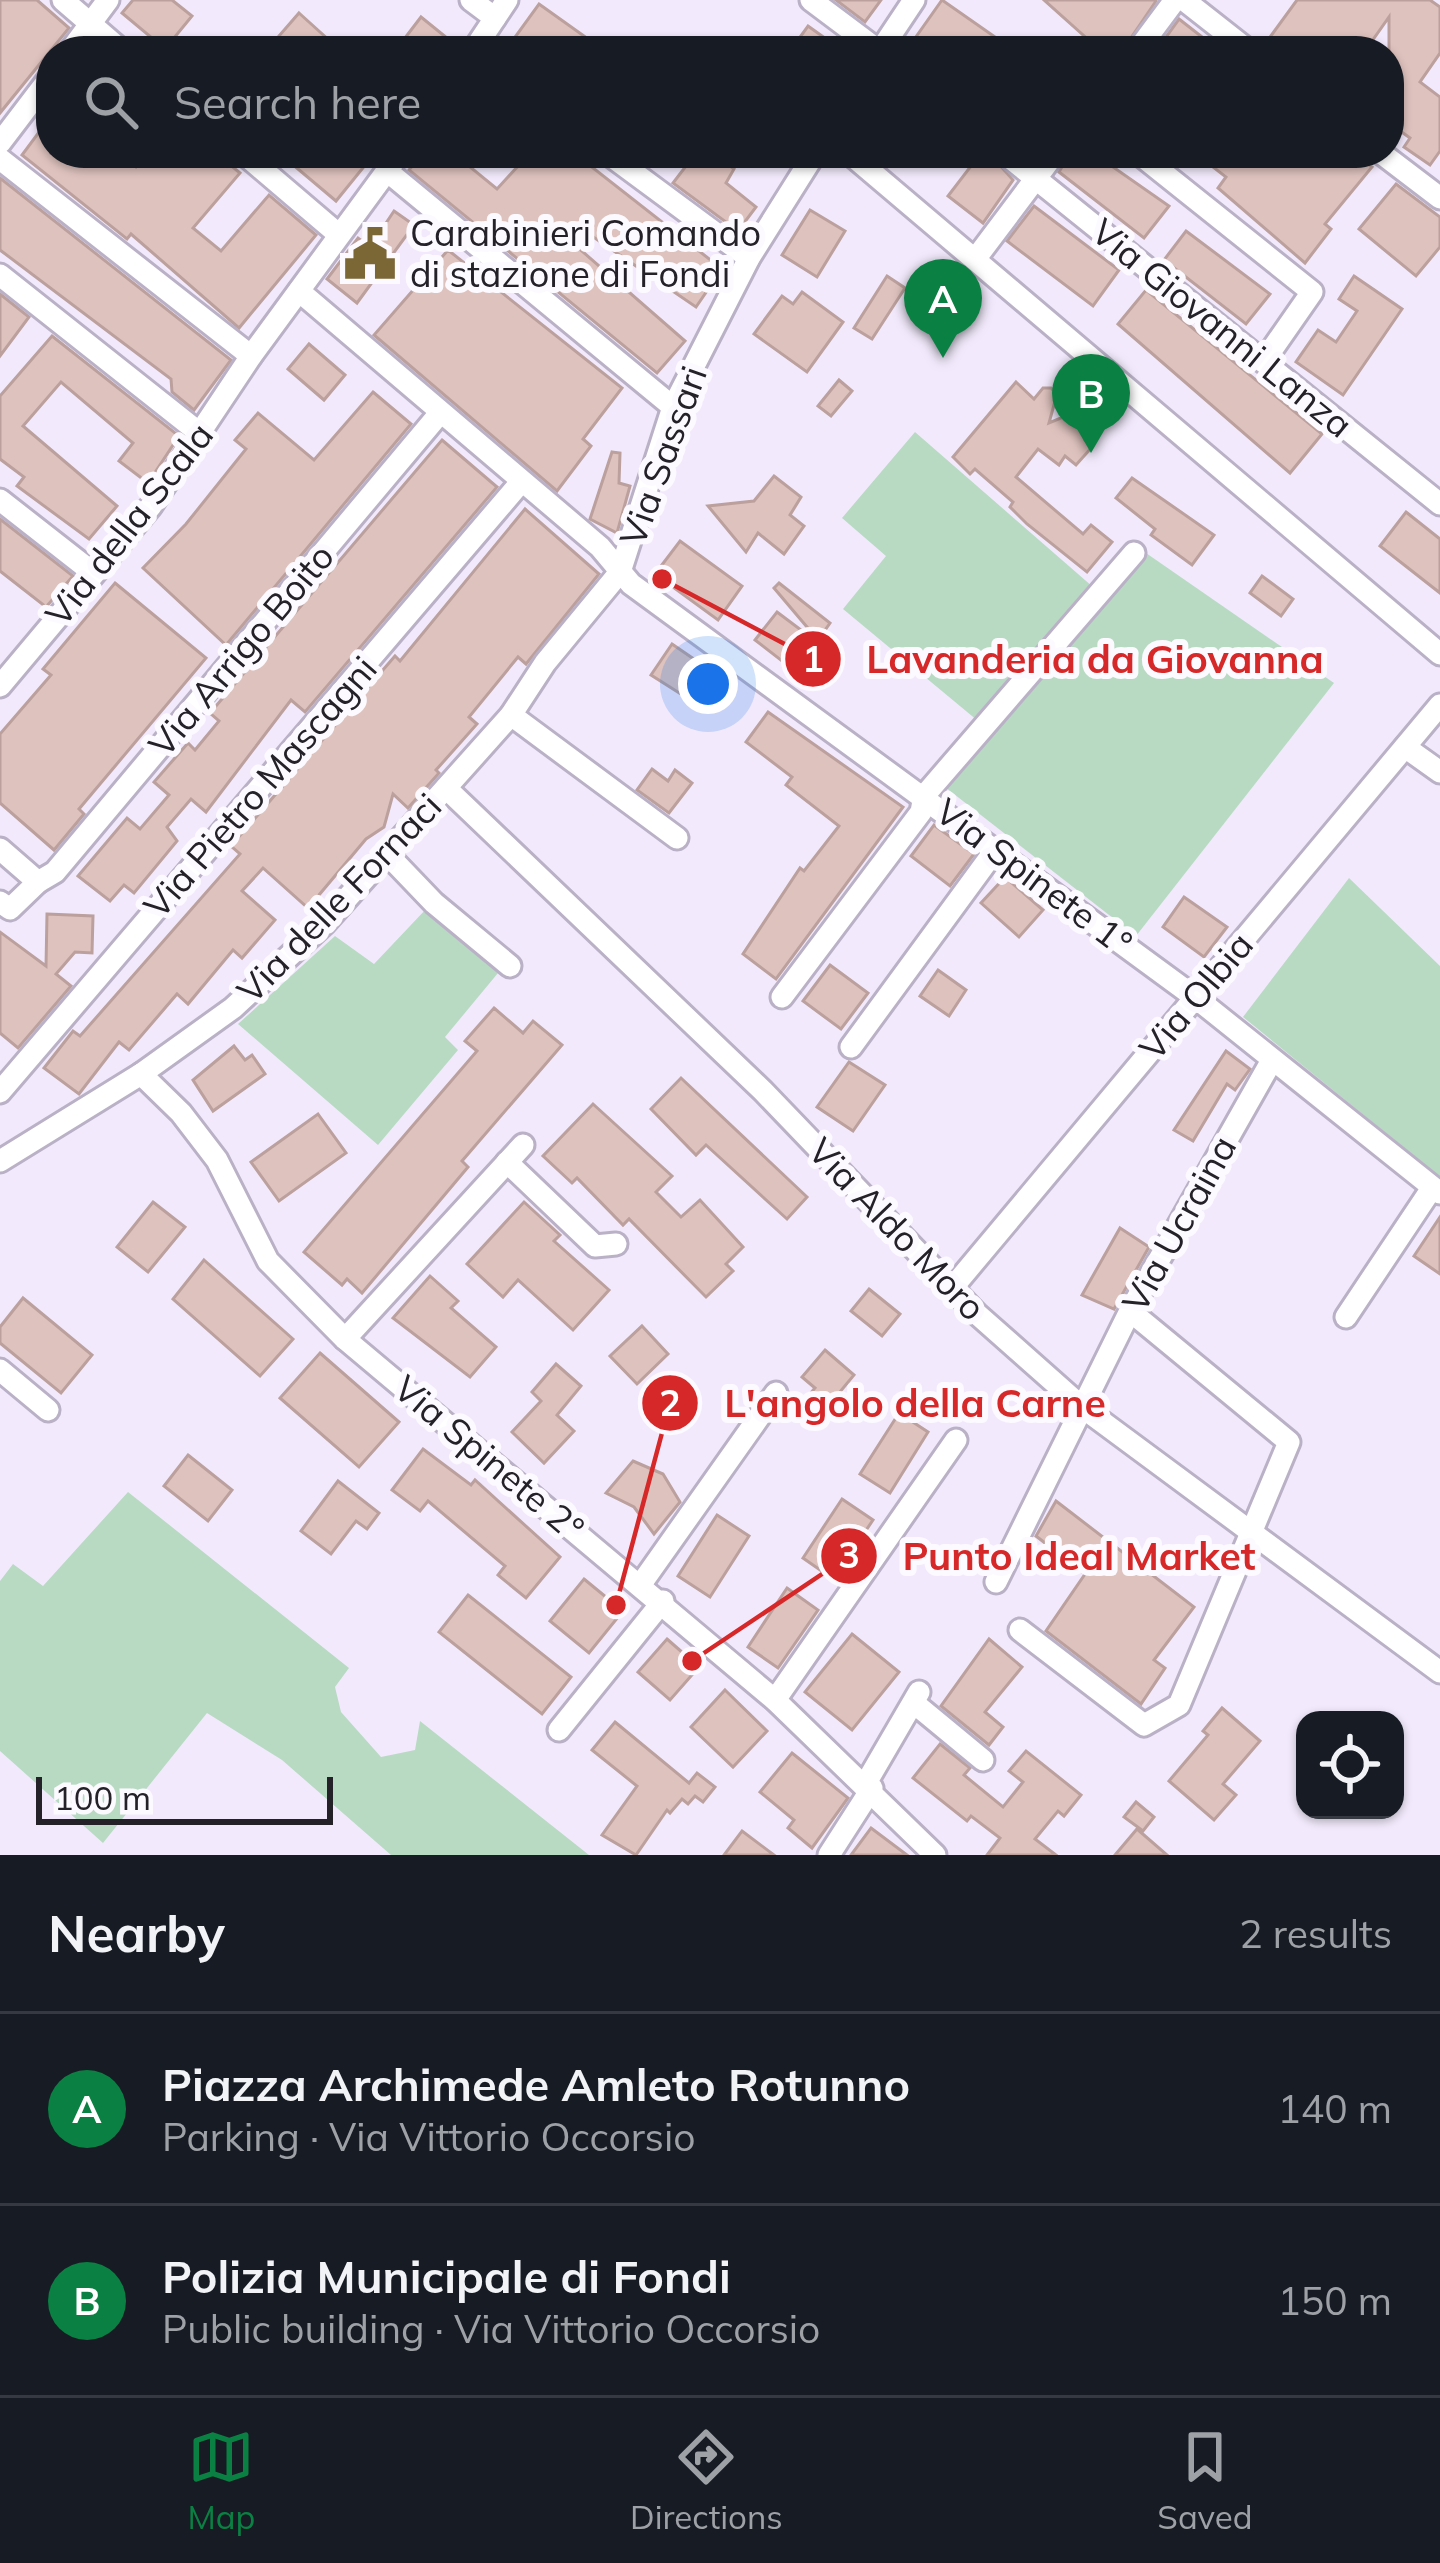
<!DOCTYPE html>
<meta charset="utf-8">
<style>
:root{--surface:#171b24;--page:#242831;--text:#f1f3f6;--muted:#9ea1a6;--line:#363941;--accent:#0b8043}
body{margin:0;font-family:Mulish,sans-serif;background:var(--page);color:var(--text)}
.controls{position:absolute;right:36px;bottom:36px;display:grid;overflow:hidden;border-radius:24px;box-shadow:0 3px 9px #0004}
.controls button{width:108px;height:108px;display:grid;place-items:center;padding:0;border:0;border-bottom:3px solid var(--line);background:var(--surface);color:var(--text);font:60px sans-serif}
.scale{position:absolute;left:36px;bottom:30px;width:297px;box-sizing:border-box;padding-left:12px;border:6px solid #252129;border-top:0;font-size:33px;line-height:42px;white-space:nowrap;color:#252129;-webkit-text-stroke:9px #fcfaff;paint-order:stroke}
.you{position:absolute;left:708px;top:684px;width:42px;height:42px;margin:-30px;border:9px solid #fff;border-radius:50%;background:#1a73e8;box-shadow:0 0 0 18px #1a73e833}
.badge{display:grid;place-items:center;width:78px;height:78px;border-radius:50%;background:var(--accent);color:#fff;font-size:39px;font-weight:700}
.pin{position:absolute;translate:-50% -99px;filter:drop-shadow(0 3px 6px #0008)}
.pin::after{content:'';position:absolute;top:63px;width:42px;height:36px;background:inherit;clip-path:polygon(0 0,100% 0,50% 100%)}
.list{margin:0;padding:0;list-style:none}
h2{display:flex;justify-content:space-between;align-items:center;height:156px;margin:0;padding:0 48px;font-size:51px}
h2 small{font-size:39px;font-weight:400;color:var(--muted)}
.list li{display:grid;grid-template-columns:78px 1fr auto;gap:36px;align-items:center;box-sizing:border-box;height:192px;padding:0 48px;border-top:3px solid var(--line)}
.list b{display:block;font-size:45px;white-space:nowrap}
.list p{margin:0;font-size:39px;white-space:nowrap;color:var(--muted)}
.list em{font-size:39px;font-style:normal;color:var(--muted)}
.icon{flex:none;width:66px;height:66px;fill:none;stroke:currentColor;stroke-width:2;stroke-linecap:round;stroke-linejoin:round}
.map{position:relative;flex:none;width:1440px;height:1855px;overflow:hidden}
.search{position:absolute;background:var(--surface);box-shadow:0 3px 9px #0004;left:36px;right:36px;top:36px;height:132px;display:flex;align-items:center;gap:30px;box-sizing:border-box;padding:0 42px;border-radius:48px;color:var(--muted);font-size:45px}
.sheet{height:540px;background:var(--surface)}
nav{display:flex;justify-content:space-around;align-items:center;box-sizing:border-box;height:168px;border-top:3px solid var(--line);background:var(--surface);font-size:33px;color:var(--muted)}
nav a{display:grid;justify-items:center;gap:6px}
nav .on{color:var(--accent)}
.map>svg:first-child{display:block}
</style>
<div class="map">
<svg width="1440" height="1855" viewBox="0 0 1440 1855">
<rect width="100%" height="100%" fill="#f2eafc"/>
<g fill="#b8dac3">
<path d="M 915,432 L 1093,587 L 978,721 L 843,609 L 886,556 L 842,518 Z"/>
<path d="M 1146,553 L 1334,683 L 1136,936 L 945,787 Z"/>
<path d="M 1349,878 L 1440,966 L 1440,1177 L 1243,1017 Z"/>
<path d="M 427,908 L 498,973 L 445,1037 L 458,1050 L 378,1145 L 238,1024 L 335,936 L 374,964 Z"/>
<path d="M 128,1492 L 349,1668 L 335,1687 L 341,1712 L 381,1757 L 415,1750 L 420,1721 L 589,1855 L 391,1855 L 282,1760 L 207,1713 L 103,1843 L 0,1751 L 0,1581 L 13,1564 L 43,1586 Z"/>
</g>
<g fill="#dec2be" stroke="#bba09d" stroke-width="3">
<path d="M 0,0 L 37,0 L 69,28 L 0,113 Z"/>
<path d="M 133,0 L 172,0 L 192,16 L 165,49 L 122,13 Z"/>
<path d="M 836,0 L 881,0 L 865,22 Z"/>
<path d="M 942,0 L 1015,51 L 906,51 Z"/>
<path d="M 1044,0 L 1155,0 L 1156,1 L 1122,51 L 1101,51 Z"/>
<path d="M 1297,0 L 1430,0 L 1440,7 L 1440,53 L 1420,82 L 1440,97 L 1440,151 L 1430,165 L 1404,147 L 1410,138 L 1389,123 L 1389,17 L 1365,51 L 1275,51 L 1265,44 Z"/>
<path d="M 539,4 L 605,51 L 505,51 Z"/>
<path d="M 299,13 L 341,51 L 280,51 L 272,44 Z"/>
<path d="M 421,17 L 447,38 L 437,51 L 395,51 Z"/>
<path d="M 1179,19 L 1220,51 L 1156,51 Z"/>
<path d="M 808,26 L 843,51 L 790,51 Z"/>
<path d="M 51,116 L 51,153 L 117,153 L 136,167 L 148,153 L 216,153 L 240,173 L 193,228 L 221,251 L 269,195 L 316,235 L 239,328 L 131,234 L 127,239 L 22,155 Z"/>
<path d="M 279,153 L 375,153 L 336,201 Z"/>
<path d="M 423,153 L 453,153 L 497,189 L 530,153 L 574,153 L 722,269 L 696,307 L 586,232 L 575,245 L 685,341 L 657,373 L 409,170 Z"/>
<path d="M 696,153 L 713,153 L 734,169 L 726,183 L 756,207 L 738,231 L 673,183 Z"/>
<path d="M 981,153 L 989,153 L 1013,180 L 983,223 L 948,196 Z"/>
<path d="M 1070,153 L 1093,153 L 1169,206 L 1144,238 L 1059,172 Z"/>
<path d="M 1195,153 L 1355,153 L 1372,167 L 1325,224 L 1331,229 L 1305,263 L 1218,188 L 1226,177 Z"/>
<path d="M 0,178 L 231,360 L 194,410 L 172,392 L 171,379 L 0,250 Z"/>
<path d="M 1396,184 L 1440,217 L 1440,247 L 1416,276 L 1359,229 Z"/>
<path d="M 1034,206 L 1119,270 L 1093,306 L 1007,241 Z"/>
<path d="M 810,210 L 845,231 L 817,277 L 782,255 Z"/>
<path d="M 394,211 L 414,225 L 357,303 L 327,279 L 358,238 L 370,247 Z"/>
<path d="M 1186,231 L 1270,294 L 1246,324 L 1164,260 Z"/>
<path d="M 448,250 L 622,388 L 583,439 L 591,446 L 557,491 L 374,335 Z"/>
<path d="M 887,276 L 905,288 L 872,339 L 854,328 Z"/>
<path d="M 1354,276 L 1402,309 L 1343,395 L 1296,362 L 1318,330 L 1336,342 L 1357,311 L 1339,299 Z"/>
<path d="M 1146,290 L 1322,434 L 1290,473 L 1118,324 Z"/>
<path d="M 802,292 L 843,322 L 807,372 L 754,334 L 782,296 L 793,304 Z"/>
<path d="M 0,294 L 29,317 L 0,356 Z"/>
<path d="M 52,336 L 179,436 L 148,483 L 119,461 L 133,443 L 61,382 L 23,426 L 117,506 L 89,539 L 17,486 L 24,477 L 0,459 L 0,396 Z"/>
<path d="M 309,344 L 345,375 L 324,400 L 288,369 Z"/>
<path d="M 839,380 L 852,391 L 831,416 L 818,406 Z"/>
<path d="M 1016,382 L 1034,399 L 1043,388 L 1051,388 L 1057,394 L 1049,423 L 1073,413 L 1082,418 L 1089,435 L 1085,440 L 1092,447 L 1076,465 L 1065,456 L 1059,465 L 1038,449 L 1016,477 L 1083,534 L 1091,525 L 1112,542 L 1087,572 L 1027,524 L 1010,507 L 1013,502 L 975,469 L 970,474 L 953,457 Z"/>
<path d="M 373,392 L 411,424 L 226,645 L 143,568 L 186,524 L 246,449 L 235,440 L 258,413 L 314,460 Z"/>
<path d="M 442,440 L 497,487 L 305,712 L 291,700 L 206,812 L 191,799 L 167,827 L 177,841 L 134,893 L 124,885 L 110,901 L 78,876 L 127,818 L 140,829 L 169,795 L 154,782 L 188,743 L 195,750 L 219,721 L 210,713 Z"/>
<path d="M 612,452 L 620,453 L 619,483 L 630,486 L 617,533 L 590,519 Z"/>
<path d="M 774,476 L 801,497 L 790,515 L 804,526 L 784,554 L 758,533 L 746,552 L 708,506 L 754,501 Z"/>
<path d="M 1132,478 L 1214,535 L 1192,565 L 1151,535 L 1155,529 L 1116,498 Z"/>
<path d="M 525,509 L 599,574 L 526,664 L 518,657 L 469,717 L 477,724 L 436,770 L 439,773 L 408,808 L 393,794 L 384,827 L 366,839 L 308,908 L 263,868 L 242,891 L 275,920 L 242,958 L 233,950 L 188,1004 L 177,994 L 129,1050 L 119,1042 L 79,1094 L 44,1068 L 73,1031 L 80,1036 L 240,854 L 231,846 L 395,656 L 400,661 Z"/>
<path d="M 1406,512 L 1440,539 L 1440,593 L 1380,546 Z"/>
<path d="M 0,519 L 73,576 L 46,607 L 0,571 Z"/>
<path d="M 680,541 L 742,586 L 718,620 L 655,574 Z"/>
<path d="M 1262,576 L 1293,599 L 1281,616 L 1250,593 Z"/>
<path d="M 115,583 L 206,658 L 79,809 L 84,814 L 54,850 L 0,803 L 0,734 L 51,675 L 43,669 Z"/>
<path d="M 779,583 L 830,623 L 818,640 L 774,588 Z"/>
<path d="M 777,612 L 817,642 L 795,671 L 755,640 Z"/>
<path d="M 672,644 L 704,666 L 684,696 L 651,675 Z"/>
<path d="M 768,712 L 903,807 L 776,979 L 743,954 L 800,868 L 804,871 L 839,826 L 786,785 L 792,777 L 746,742 Z"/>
<path d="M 652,769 L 668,781 L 675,770 L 692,783 L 669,813 L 637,790 Z"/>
<path d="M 934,825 L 974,854 L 950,886 L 911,856 Z"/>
<path d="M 1005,877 L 1043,910 L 1019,937 L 981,903 Z"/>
<path d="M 1184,897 L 1227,927 L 1204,957 L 1163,927 Z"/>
<path d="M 47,914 L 93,916 L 92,953 L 75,952 L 56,974 L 71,986 L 18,1048 L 0,1033 L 0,932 L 46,966 Z"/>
<path d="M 830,965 L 868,993 L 841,1029 L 803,1001 Z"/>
<path d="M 938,970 L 966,990 L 949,1016 L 920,996 Z"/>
<path d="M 494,1008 L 523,1033 L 533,1021 L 562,1045 L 462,1161 L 468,1167 L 362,1293 L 347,1279 L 342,1285 L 304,1252 L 477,1051 L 465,1041 Z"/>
<path d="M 234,1046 L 245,1060 L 252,1055 L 265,1074 L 213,1111 L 193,1080 Z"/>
<path d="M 1226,1051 L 1250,1069 L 1235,1090 L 1227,1084 L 1193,1141 L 1174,1130 Z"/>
<path d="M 849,1062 L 885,1085 L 853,1131 L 817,1107 Z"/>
<path d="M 681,1078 L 807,1197 L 787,1219 L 706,1145 L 696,1155 L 651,1109 Z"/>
<path d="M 593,1104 L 672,1176 L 656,1192 L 681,1217 L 700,1200 L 743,1247 L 726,1264 L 733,1271 L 706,1297 L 629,1219 L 623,1225 L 577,1178 L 572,1183 L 543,1156 Z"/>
<path d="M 318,1114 L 346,1153 L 279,1201 L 251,1162 Z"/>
<path d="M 153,1202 L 185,1227 L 148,1272 L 117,1247 Z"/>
<path d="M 524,1202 L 560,1235 L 554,1241 L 609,1290 L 573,1330 L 518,1280 L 503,1297 L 467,1264 Z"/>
<path d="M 1440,1217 L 1440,1274 L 1414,1256 Z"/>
<path d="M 1120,1228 L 1149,1247 L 1114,1309 L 1082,1295 Z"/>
<path d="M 204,1260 L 293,1339 L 260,1376 L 173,1299 Z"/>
<path d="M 430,1276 L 458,1301 L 451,1308 L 496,1347 L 470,1377 L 393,1318 Z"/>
<path d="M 869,1289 L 900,1314 L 882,1336 L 851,1311 Z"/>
<path d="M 23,1298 L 92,1355 L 61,1393 L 0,1343 L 0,1327 Z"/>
<path d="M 642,1326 L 668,1354 L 637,1384 L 610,1356 Z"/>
<path d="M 825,1350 L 854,1375 L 825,1410 L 808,1396 L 815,1388 L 802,1377 Z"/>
<path d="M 320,1353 L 399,1422 L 359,1467 L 280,1398 Z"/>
<path d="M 556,1364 L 581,1386 L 557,1415 L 574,1431 L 544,1463 L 512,1432 L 541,1401 L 532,1392 Z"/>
<path d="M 899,1413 L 928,1432 L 890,1493 L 860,1474 Z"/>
<path d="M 423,1449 L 471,1485 L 475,1480 L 560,1557 L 526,1598 L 498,1575 L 505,1566 L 428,1501 L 420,1511 L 392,1490 Z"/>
<path d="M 188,1455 L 232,1490 L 208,1521 L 164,1486 Z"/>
<path d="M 633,1461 L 663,1474 L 680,1502 L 654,1534 L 634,1507 L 606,1493 Z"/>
<path d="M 338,1481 L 379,1513 L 367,1529 L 356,1521 L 331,1554 L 301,1531 Z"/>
<path d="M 842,1499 L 873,1520 L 833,1579 L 803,1558 Z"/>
<path d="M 1056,1501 L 1194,1607 L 1154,1660 L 1165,1668 L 1141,1704 L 1046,1631 L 1085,1574 L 1036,1536 Z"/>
<path d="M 717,1515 L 749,1536 L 710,1597 L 678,1576 Z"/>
<path d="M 584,1579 L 623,1611 L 589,1653 L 550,1621 Z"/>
<path d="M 787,1588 L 818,1610 L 778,1668 L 748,1647 Z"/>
<path d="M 468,1595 L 571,1677 L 542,1714 L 439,1632 Z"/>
<path d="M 852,1634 L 899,1672 L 852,1730 L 805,1692 Z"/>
<path d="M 667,1639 L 699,1667 L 670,1700 L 638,1672 Z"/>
<path d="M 989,1639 L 1022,1667 L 985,1712 L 1003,1727 L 989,1745 L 941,1706 Z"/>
<path d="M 725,1690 L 767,1731 L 733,1767 L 691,1727 Z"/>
<path d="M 1222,1708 L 1260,1741 L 1223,1784 L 1236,1795 L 1214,1820 L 1169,1781 L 1208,1735 L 1203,1731 Z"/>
<path d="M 615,1722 L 689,1783 L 697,1773 L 715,1787 L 703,1802 L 695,1796 L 688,1804 L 682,1799 L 670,1813 L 667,1810 L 636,1855 L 602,1835 L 637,1786 L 592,1750 Z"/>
<path d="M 940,1744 L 970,1768 L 964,1775 L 1003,1807 L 1023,1782 L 1009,1771 L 1026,1751 L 1081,1795 L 1064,1816 L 1058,1811 L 1035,1839 L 1056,1855 L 987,1855 L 1000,1838 L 971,1816 L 967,1821 L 913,1778 Z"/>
<path d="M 792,1753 L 848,1798 L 812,1848 L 788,1828 L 794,1820 L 760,1792 Z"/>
<path d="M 1136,1802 L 1154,1817 L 1143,1831 L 1124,1817 Z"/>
<path d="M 871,1828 L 907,1855 L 851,1855 Z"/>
<path d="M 1137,1829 L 1167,1855 L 1115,1855 Z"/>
<path d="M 742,1831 L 774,1855 L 724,1855 Z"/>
</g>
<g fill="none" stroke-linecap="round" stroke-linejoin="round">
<g stroke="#bab1c7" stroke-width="27">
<g id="minor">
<path d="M 63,0 L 122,51"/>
<path d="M 471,0 L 495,18"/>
<path d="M 811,0 L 879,51"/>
<path d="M 1184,0 L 1249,51"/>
<path d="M 70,51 L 108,0"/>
<path d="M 473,51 L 507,0"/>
<path d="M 880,51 L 914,0"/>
<path d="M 1137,51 L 1175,0"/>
<path d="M 0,143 L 51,76"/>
<path d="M 243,153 L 338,234"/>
<path d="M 607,153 L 749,258"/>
<path d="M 849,153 L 1440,654"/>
<path d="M 1004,153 L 1440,504"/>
<path d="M 1138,153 L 1312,292 L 1264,361"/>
<path d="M 1381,153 L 1440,198"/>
<path d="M 0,159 L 251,356"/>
<path d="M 387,171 L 673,407"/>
<path d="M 976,258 L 1055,153"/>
<path d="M 0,275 L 202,435"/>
<path d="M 299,291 L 600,547 L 631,584 L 1196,998 L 1440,1193"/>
<path d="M 0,500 L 92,572"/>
<path d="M 0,686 L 151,506 L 251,356 L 400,153"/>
<path d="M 511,715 L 677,838"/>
<path d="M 1405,747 L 1440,772"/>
<path d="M 446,788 L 763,1091 L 977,1314 L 1082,1407 L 1440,1672"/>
<path d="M 0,849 L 38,882 L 10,909 L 0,902"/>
<path d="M 388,855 L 434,903 L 510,966"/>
<path d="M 38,882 L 55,872 L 440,413"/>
<path d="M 782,997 L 921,812 L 924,796 L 1134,553"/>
<path d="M 851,1047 L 996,849"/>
<path d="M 141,1074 L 181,1113 L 217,1160 L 268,1261 L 345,1339 L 775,1700 L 935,1855"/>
<path d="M 0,1092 L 521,482"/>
<path d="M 0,1161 L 141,1074 L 233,1008 L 325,923 L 511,715 L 545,663 L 620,572 L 673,407 L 749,258 L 815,153"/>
<path d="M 507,1162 L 595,1246 L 616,1244"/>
<path d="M 953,1287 L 1440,705"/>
<path d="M 1346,1317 L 1432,1188"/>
<path d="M 345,1339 L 523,1145"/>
<path d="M 0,1370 L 48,1410"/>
<path d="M 996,1582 L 1130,1311 L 1271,1062"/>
<path d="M 641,1584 L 776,1393"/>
<path d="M 1020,1630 L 1144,1725 L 1179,1705 L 1289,1442 L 1130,1311"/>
<path d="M 775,1700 L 956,1440"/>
<path d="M 914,1703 L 983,1760"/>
<path d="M 559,1730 L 663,1601"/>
<path d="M 866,1783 L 919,1692"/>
<path d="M 829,1855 L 872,1788"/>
</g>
</g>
<use href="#minor" stroke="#fff" stroke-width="21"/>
</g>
<defs>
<g id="civic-bare" transform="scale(4.14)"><path d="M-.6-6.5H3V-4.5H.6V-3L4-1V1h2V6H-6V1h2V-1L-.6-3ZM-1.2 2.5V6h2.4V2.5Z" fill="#7b6736" stroke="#fcfaff" stroke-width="2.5" paint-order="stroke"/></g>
</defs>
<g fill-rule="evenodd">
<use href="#civic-bare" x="370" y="254"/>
</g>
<g text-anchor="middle" stroke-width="12" stroke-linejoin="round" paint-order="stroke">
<g font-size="36" fill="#252129" stroke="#fcfaff" text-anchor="start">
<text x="410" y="246">Carabinieri Comando<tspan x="410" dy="41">di stazione di Fondi</tspan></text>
</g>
<g font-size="36" fill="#252129" stroke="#fcfaff">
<text transform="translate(1222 328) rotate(39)" y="13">Via Giovanni Lanza</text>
<text transform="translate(663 456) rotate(-70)" y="13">Via Sassari</text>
<text transform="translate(129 524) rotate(-52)" y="13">Via della Scala</text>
<text transform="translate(241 650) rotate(-50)" y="13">Via Arrigo Boito</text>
<text transform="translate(260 787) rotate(-49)" y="13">Via Pietro Mascagni</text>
<text transform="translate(1034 877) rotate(37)" y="13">Via Spinete 1°</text>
<text transform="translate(339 898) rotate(-46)" y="13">Via delle Fornaci</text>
<text transform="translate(1196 996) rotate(-50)" y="13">Via Olbia</text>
<text transform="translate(1179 1224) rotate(-61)" y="13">Via Ucraina</text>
<text transform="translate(897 1229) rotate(46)" y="13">Via Aldo Moro</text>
<text transform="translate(489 1458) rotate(40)" y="13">Via Spinete 2°</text>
</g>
</g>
<path fill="none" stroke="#d62828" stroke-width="4.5" d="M662 579L813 659M616 1605L670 1403M692 1661L849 1556"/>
<g fill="#d62828" stroke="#fcfaff" stroke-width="4.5">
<circle cx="662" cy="579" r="12"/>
<circle cx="616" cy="1605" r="12"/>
<circle cx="692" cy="1661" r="12"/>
<circle cx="813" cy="659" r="30"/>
<circle cx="670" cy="1403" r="30"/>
<circle cx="849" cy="1556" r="30"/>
</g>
<g font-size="36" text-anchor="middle" font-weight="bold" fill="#fff">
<text x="813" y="672">1</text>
<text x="670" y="1416">2</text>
<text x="849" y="1568">3</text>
</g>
<g font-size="39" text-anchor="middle" font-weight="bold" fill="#d62828" stroke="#fcfaff" stroke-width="12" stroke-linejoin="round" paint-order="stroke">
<text x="1095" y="673">Lavanderia da Giovanna</text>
<text x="915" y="1417">L'angolo della Carne</text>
<text x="1079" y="1570">Punto Ideal Market</text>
</g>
</svg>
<div class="controls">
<button><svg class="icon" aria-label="locate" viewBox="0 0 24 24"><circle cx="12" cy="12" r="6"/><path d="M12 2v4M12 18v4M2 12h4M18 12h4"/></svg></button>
</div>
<div class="scale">100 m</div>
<div class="you"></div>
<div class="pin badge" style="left:943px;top:358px">A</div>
<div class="pin badge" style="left:1091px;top:453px">B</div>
<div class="search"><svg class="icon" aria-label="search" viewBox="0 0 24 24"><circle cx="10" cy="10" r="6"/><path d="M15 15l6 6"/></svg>Search here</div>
</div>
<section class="sheet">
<h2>Nearby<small>2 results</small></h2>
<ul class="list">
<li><span class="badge">A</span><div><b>Piazza Archimede Amleto Rotunno</b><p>Parking · Via Vittorio Occorsio</p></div><em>140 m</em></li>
<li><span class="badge">B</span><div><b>Polizia Municipale di Fondi</b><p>Public building · Via Vittorio Occorsio</p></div><em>150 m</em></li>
</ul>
</section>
<nav>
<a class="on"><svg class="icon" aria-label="map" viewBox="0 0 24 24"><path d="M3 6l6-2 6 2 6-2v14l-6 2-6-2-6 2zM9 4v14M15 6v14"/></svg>Map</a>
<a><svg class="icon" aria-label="directions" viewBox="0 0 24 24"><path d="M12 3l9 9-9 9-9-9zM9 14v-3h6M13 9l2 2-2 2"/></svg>Directions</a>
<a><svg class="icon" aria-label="saved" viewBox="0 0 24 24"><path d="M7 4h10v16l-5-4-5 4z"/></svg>Saved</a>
</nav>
